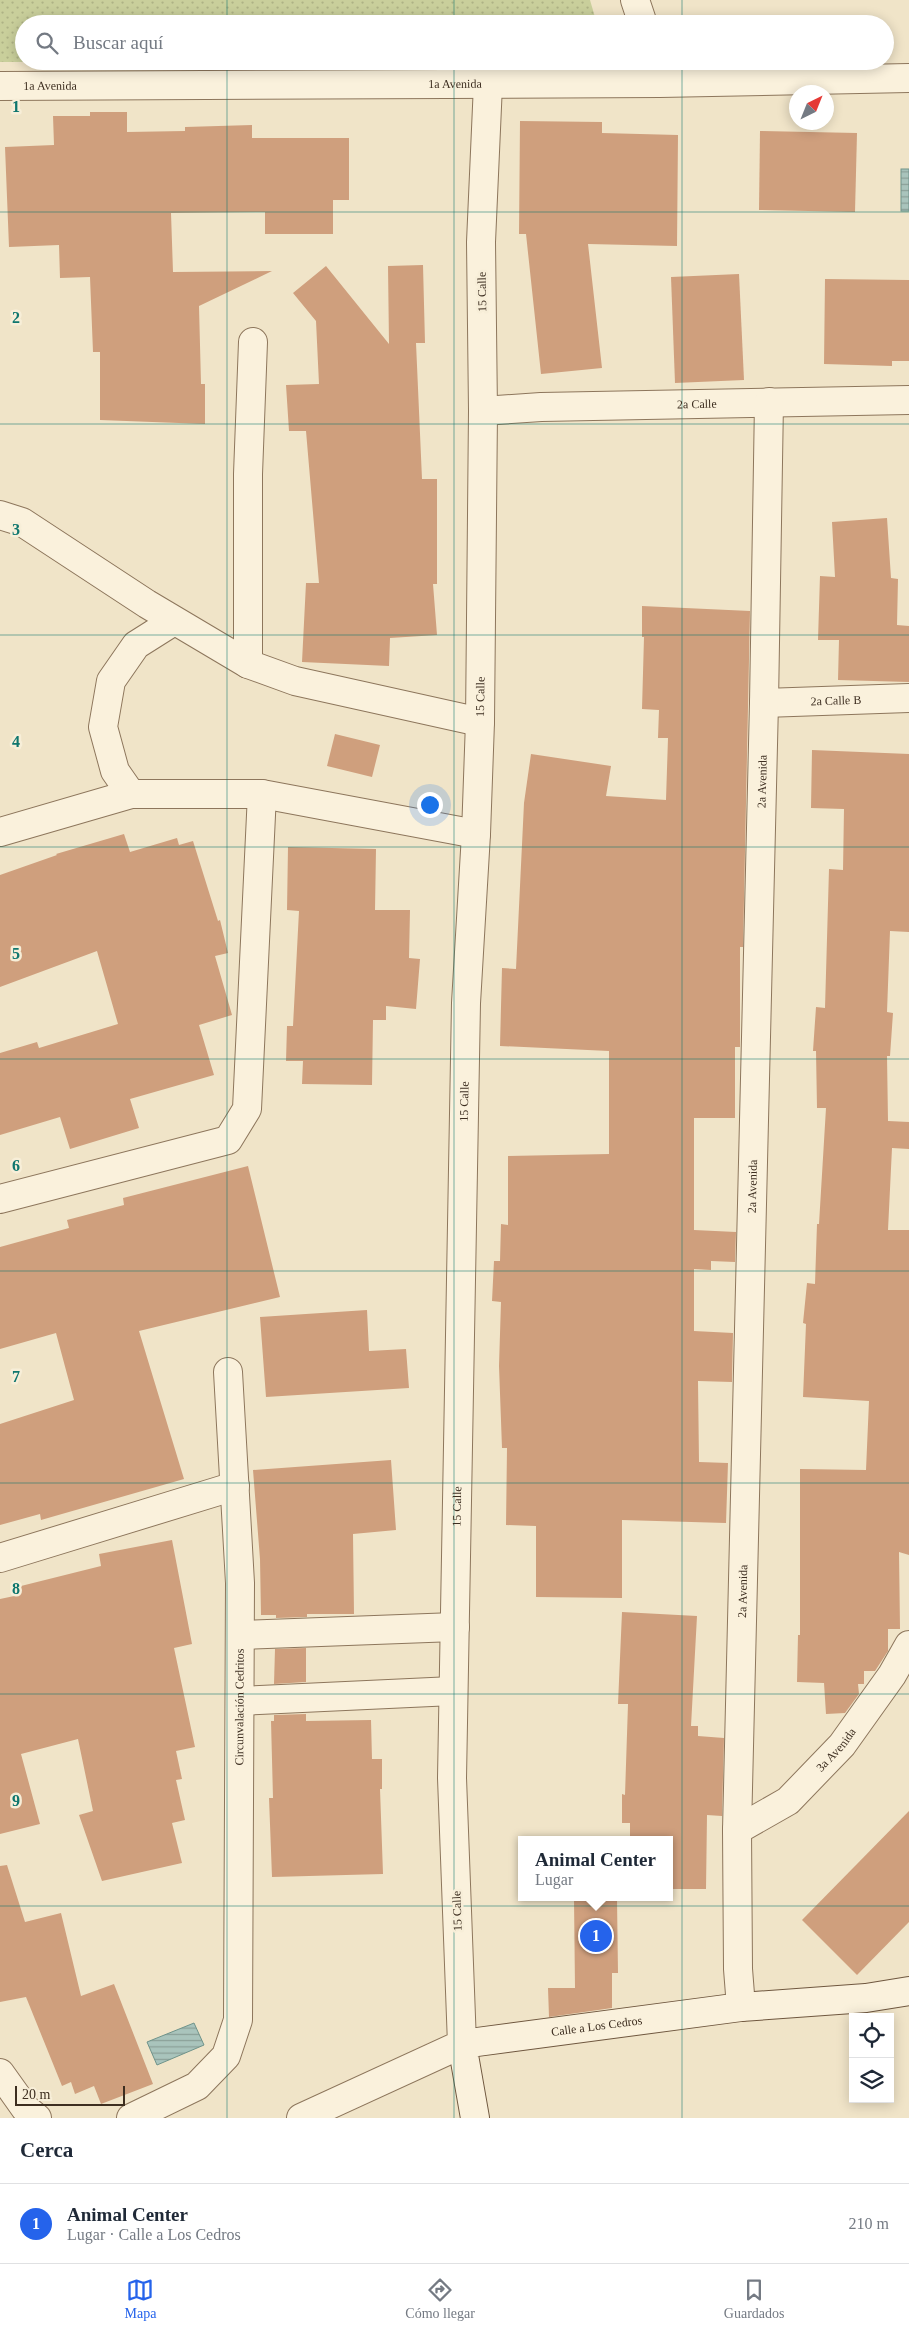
<!DOCTYPE html>
<html lang="es">
<meta charset="utf-8">
<style>
:root{--surface:#fff;--page:#f6f6f7;--text:#1f2937;--muted:#747a83;--line:#e0e1e3;--accent:#2563eb}
body{margin:0;font-family:"Times New Roman",serif;background:var(--page);color:var(--text)}
.controls{position:absolute;right:15px;bottom:15px;display:grid;overflow:hidden;border-radius:0px;box-shadow:0 2px 12px #0003}
.controls button{width:45px;height:45px;display:grid;place-items:center;padding:0;border:0;border-bottom:1px solid var(--line);background:var(--surface);color:var(--text);font:25px sans-serif}
.compass{position:absolute;left:789px;top:85px;width:45px;height:45px;border-radius:50%;background:var(--surface);box-shadow:0 2px 12px #0003;rotate:43deg}
.scale{position:absolute;left:15px;bottom:12px;width:110px;box-sizing:border-box;padding-left:5px;border:2px solid #3d2e20;border-top:0;font-size:14px;line-height:18px;white-space:nowrap;color:#3d2e20;-webkit-text-stroke:4px #f7eed8;paint-order:stroke}
.you{position:absolute;left:429px;top:804px;width:18px;height:18px;margin:-12px;border:4px solid #fff;border-radius:50%;background:#1a73e8;box-shadow:0 0 0 8px #1a73e833}
.badge{display:grid;place-items:center;width:32px;height:32px;border-radius:50%;background:var(--accent);color:#fff;font-size:16px;font-weight:700}
.pin{position:absolute;translate:-50% -50%;border:2px solid #fff;box-shadow:0 1px 5px #0006}
.popup{position:absolute;left:518px;top:1836px;width:155px;height:65px;box-sizing:border-box;display:grid;place-content:center;border-radius:0px;background:var(--surface);filter:drop-shadow(0 1px 4px #0005);font-size:16px;white-space:nowrap;color:var(--muted)}
.popup b{font-size:19px;color:var(--text)}
.popup::after{content:'';position:absolute;left:50%;top:100%;margin-left:-10px;border:10px solid transparent;border-top-color:var(--surface)}
.list{margin:0;padding:0;list-style:none}
h2{display:flex;justify-content:space-between;align-items:center;height:65px;margin:0;padding:0 20px;font-size:21px}
h2 small{font-size:16px;font-weight:400;color:var(--muted)}
.list li{display:grid;grid-template-columns:32px 1fr auto;gap:15px;align-items:center;box-sizing:border-box;height:80px;padding:0 20px;border-top:1px solid var(--line)}
.list b{display:block;font-size:19px;white-space:nowrap}
.list p{margin:0;font-size:16px;white-space:nowrap;color:var(--muted)}
.list em{font-size:16px;font-style:normal;color:var(--muted)}
.icon{flex:none;width:28px;height:28px;fill:none;stroke:currentColor;stroke-width:2;stroke-linecap:round;stroke-linejoin:round}
.map{position:relative;flex:none;width:909px;height:2118px;overflow:hidden}
.search{position:absolute;background:var(--surface);box-shadow:0 2px 12px #0003;left:15px;right:15px;top:15px;height:55px;display:flex;align-items:center;gap:12px;box-sizing:border-box;padding:0 18px;border-radius:28px;color:var(--muted);font-size:19px}
.sheet{height:145px;background:var(--surface)}
nav{display:flex;justify-content:space-around;align-items:center;box-sizing:border-box;height:70px;border-top:1px solid var(--line);background:var(--surface);font-size:14px;color:var(--muted)}
nav a{display:grid;justify-items:center;gap:2px}
nav .on{color:var(--accent)}
.map>svg:first-child{display:block}
</style>
<div class="map">
<svg width="909" height="2118" viewBox="0 0 909 2118">
<defs>
<pattern id="grass-dots" width="8" height="8" patternUnits="userSpaceOnUse" patternTransform="scale(1.25)"><rect width="8" height="8" fill="#c9cf9b"/><path d="M2 2h.1M6 6h.1" fill="none" stroke="#aeb285" stroke-width="1.8" stroke-linecap="round"/></pattern>
<pattern id="water-rules" width="6" height="5" patternUnits="userSpaceOnUse" patternTransform="scale(1.25)"><rect width="6" height="5" fill="#a9c4bc"/><path d="M0 2.5h6" fill="none" stroke="#8ba098"/></pattern>
</defs>
<rect width="100%" height="100%" fill="#f0e4c8"/>
<path fill="url(#grass-dots)" d="M 0,0 L 590,0 L 597,24 L 24,24 L 24,61 L 609,61 L 0,62 Z"/>
<g fill="url(#water-rules)" stroke="#6f938a">
<rect x="901" y="169" width="8" height="42"/>
<path d="M 194,2023 L 204,2045 L 157,2065 L 147,2042 Z"/>
</g>
<g fill="#cf9f7d">
<path d="M 90,112 L 127,112 L 127,132 L 185,131 L 185,127 L 252,125 L 252,138 L 349,138 L 349,200 L 333,200 L 333,234 L 265,234 L 265,212 L 171,213 L 173,272 L 272,271 L 199,306 L 201,384 L 205,384 L 205,424 L 100,420 L 100,352 L 93,352 L 90,277 L 60,278 L 59,245 L 9,247 L 5,147 L 54,145 L 53,116 L 90,116 Z"/>
<path d="M 520,121 L 602,122 L 602,133 L 678,135 L 677,246 L 588,244 L 602,368 L 541,374 L 526,234 L 519,234 Z"/>
<path d="M 760,131 L 857,133 L 855,212 L 759,210 Z"/>
<path d="M 423,265 L 425,343 L 416,343 L 422,479 L 437,479 L 437,584 L 433,584 L 437,635 L 390,638 L 389,666 L 302,662 L 306,583 L 319,583 L 306,431 L 289,431 L 286,385 L 319,384 L 316,321 L 293,293 L 326,266 L 389,344 L 388,266 Z"/>
<path d="M 739,274 L 744,380 L 675,383 L 671,277 Z"/>
<path d="M 825,279 L 909,280 L 909,361 L 892,361 L 892,366 L 824,364 Z"/>
<path d="M 887,518 L 891,578 L 898,579 L 897,625 L 909,626 L 909,682 L 838,680 L 839,640 L 818,640 L 820,576 L 835,577 L 832,522 Z"/>
<path d="M 642,606 L 750,611 L 743,947 L 740,947 L 740,1047 L 735,1047 L 735,1118 L 694,1118 L 694,1230 L 736,1232 L 735,1262 L 711,1261 L 711,1270 L 694,1269 L 694,1331 L 733,1333 L 732,1382 L 698,1381 L 699,1462 L 728,1463 L 726,1523 L 622,1520 L 622,1598 L 536,1597 L 536,1526 L 506,1525 L 507,1448 L 502,1448 L 499,1366 L 501,1302 L 492,1301 L 494,1261 L 500,1261 L 501,1224 L 508,1225 L 508,1156 L 609,1154 L 609,1051 L 500,1046 L 502,968 L 516,969 L 524,803 L 531,754 L 611,766 L 606,796 L 666,800 L 668,738 L 658,738 L 659,710 L 642,709 L 644,637 L 642,637 Z"/>
<path d="M 335,734 L 380,745 L 372,777 L 327,766 Z"/>
<path d="M 812,750 L 909,754 L 909,932 L 890,931 L 887,1012 L 893,1013 L 890,1056 L 887,1056 L 888,1121 L 909,1122 L 909,1149 L 892,1148 L 888,1230 L 909,1230 L 909,1555 L 899,1552 L 900,1629 L 888,1629 L 888,1651 L 875,1671 L 864,1671 L 864,1684 L 858,1684 L 859,1694 L 845,1713 L 826,1714 L 824,1683 L 797,1682 L 798,1635 L 800,1635 L 800,1469 L 866,1470 L 869,1401 L 803,1397 L 806,1324 L 803,1323 L 807,1283 L 815,1284 L 817,1224 L 819,1224 L 826,1108 L 817,1108 L 816,1051 L 813,1051 L 816,1007 L 825,1008 L 829,869 L 843,870 L 844,809 L 811,808 Z"/>
<path d="M 124,834 L 130,852 L 177,838 L 179,845 L 193,841 L 218,921 L 220,920 L 228,953 L 215,956 L 232,1015 L 199,1025 L 214,1075 L 130,1099 L 139,1128 L 70,1149 L 60,1117 L 0,1135 L 0,1053 L 37,1042 L 39,1048 L 118,1024 L 97,951 L 0,987 L 0,875 L 57,855 L 56,854 Z"/>
<path d="M 288,847 L 376,849 L 375,910 L 410,910 L 409,958 L 420,959 L 416,1009 L 386,1006 L 386,1020 L 373,1020 L 372,1085 L 302,1084 L 303,1061 L 286,1061 L 287,1026 L 293,1026 L 299,911 L 287,910 Z"/>
<path d="M 248,1166 L 280,1297 L 139,1331 L 184,1479 L 41,1520 L 40,1514 L 0,1525 L 0,1424 L 74,1400 L 56,1333 L 0,1349 L 0,1247 L 69,1228 L 67,1220 L 124,1205 L 123,1198 Z"/>
<path d="M 367,1310 L 369,1351 L 406,1349 L 409,1388 L 266,1397 L 260,1317 Z"/>
<path d="M 391,1460 L 396,1530 L 353,1534 L 354,1614 L 307,1614 L 307,1617 L 276,1618 L 276,1615 L 261,1615 L 260,1559 L 253,1470 Z"/>
<path d="M 172,1540 L 192,1644 L 174,1648 L 195,1747 L 176,1751 L 182,1779 L 176,1780 L 185,1820 L 172,1823 L 182,1863 L 102,1881 L 79,1815 L 93,1811 L 78,1739 L 21,1754 L 40,1824 L 0,1834 L 0,1599 L 19,1595 L 17,1587 L 101,1566 L 99,1554 Z"/>
<path d="M 622,1612 L 697,1616 L 691,1726 L 698,1726 L 698,1736 L 724,1738 L 722,1816 L 707,1815 L 706,1889 L 670,1889 L 670,1840 L 630,1840 L 630,1823 L 622,1823 L 622,1794 L 625,1795 L 628,1704 L 618,1704 Z"/>
<path d="M 306,1648 L 306,1682 L 274,1684 L 275,1649 Z"/>
<path d="M 306,1714 L 306,1721 L 371,1720 L 372,1759 L 382,1759 L 382,1789 L 380,1789 L 383,1874 L 272,1877 L 269,1798 L 273,1798 L 271,1721 L 274,1721 L 274,1715 Z"/>
<path d="M 909,1811 L 909,1922 L 857,1975 L 802,1920 Z"/>
<path d="M 7,1865 L 25,1922 L 61,1913 L 81,1996 L 114,1984 L 153,2084 L 101,2104 L 94,2086 L 75,2094 L 71,2082 L 62,2086 L 26,1997 L 0,2002 L 0,1866 Z"/>
<path d="M 574,1899 L 617,1899 L 618,1973 L 612,1973 L 612,2008 L 549,2017 L 548,1988 L 575,1988 Z"/>
</g>
<g fill="none" stroke-linecap="round" stroke-linejoin="round">
<g stroke="#8d765c" stroke-width="30">
<g id="street">
<path d="M 635,0 L 643,24"/>
<path id="s1" d="M 0,86 L 660,83 L 909,78"/>
<path id="s2" d="M 483,411 L 541,407 L 909,400"/>
<path d="M 0,515 L 22,522 L 147,604 L 248,664 L 295,681 L 480,722"/>
<path d="M 248,664 L 248,474 L 253,342"/>
<path id="s3" d="M 764,703 L 909,698"/>
<path d="M 131,794 L 115,771 L 103,727 L 111,681 L 136,645 L 174,621"/>
<path d="M 0,832 L 131,794 L 262,794 L 476,834"/>
<path d="M 0,1199 L 228,1140 L 247,1109 L 262,794"/>
<path d="M 0,1558 L 235,1486"/>
<path d="M 240,1635 L 455,1627"/>
<path d="M 240,1701 L 453,1691"/>
<path id="s4" d="M 737,1830 L 788,1801 L 842,1745 L 892,1675 L 909,1645"/>
<path id="s5" d="M 741,2007 L 738,1969 L 737,1830 L 764,703 L 769,402"/>
<path d="M 0,2073 L 25,2108 L 37,2118"/>
<path id="s6" d="M 131,2118 L 197,2086 L 226,2056 L 238,2020 L 240,1583 L 228,1372"/>
<path id="s7" d="M 301,2118 L 462,2044 L 452,1778 L 466,1003 L 476,834 L 480,722 L 483,411 L 481,242 L 488,84"/>
</g>
</g>
<g stroke="#6f573f" stroke-width="30">
<g id="secondary">
<path id="s8" d="M 475,2118 L 462,2044 L 741,2007 L 866,1998 L 909,1991"/>
</g>
</g>
<use href="#street" stroke="#faf1dc" stroke-width="28"/>
<use href="#secondary" stroke="#faf1dc" stroke-width="28"/>
</g>
<path fill="none" stroke="#0f766e" stroke-width="1" stroke-opacity="0.55" d="M 227,0 L 227,24M 454,0 L 454,24M 682,0 L 682,24M 227,61 L 227,2118M 454,61 L 454,2118M 682,61 L 682,2118M 0,212 L 909,212M 0,424 L 909,424M 0,635 L 909,635M 0,847 L 909,847M 0,1059 L 909,1059M 0,1271 L 909,1271M 0,1483 L 909,1483M 0,1694 L 909,1694M 0,1906 L 909,1906"/>
<g text-anchor="middle" stroke-width="5" stroke-linejoin="round" paint-order="stroke">
<g font-size="12" fill="#3d2e20" stroke="#f7eed8">
<text dy="4" stroke="none"><textPath href="#s1" startOffset="455">1a Avenida</textPath></text>
<text dy="4" stroke="none"><textPath href="#s1" startOffset="50">1a Avenida</textPath></text>
<text transform="translate(482 292) rotate(-91)" y="4">15 Calle</text>
<text dy="4" stroke="none"><textPath href="#s2" startOffset="214">2a Calle</textPath></text>
<text dy="4" stroke="none"><textPath href="#s7" startOffset="1525">15 Calle</textPath></text>
<text dy="4" stroke="none"><textPath href="#s3" startOffset="72">2a Calle B</textPath></text>
<text dy="4" stroke="none"><textPath href="#s5" startOffset="1226">2a Avenida</textPath></text>
<text dy="4" stroke="none"><textPath href="#s7" startOffset="1120">15 Calle</textPath></text>
<text dy="4" stroke="none"><textPath href="#s5" startOffset="821">2a Avenida</textPath></text>
<text dy="4" stroke="none"><textPath href="#s7" startOffset="715">15 Calle</textPath></text>
<text dy="4" stroke="none"><textPath href="#s5" startOffset="416">2a Avenida</textPath></text>
<text dy="4" stroke="none"><textPath href="#s6" startOffset="466">Circunvalación Cedritos</textPath></text>
<text dy="4" stroke="none"><textPath href="#s4" startOffset="129">3a Avenida</textPath></text>
<text transform="translate(457 1911) rotate(-92)" y="4">15 Calle</text>
<text dy="4" stroke="none"><textPath href="#s8" startOffset="211">Calle a Los Cedros</textPath></text>
</g>
</g>
<g font-size="16" text-anchor="middle" font-weight="bold" fill="#0f766e" stroke="#f7eed8" stroke-width="5" stroke-linejoin="round" paint-order="stroke">
<text x="16" y="112">1</text>
<text x="16" y="323">2</text>
<text x="16" y="535">3</text>
<text x="16" y="747">4</text>
<text x="16" y="959">5</text>
<text x="16" y="1171">6</text>
<text x="16" y="1382">7</text>
<text x="16" y="1594">8</text>
<text x="16" y="1806">9</text>
</g>
</svg>
<div class="controls">
<button><svg class="icon" aria-label="locate" viewBox="0 0 24 24"><circle cx="12" cy="12" r="6"/><path d="M12 2v4M12 18v4M2 12h4M18 12h4"/></svg></button>
<button><svg class="icon" aria-label="layers" viewBox="0 0 24 24"><path d="M12 4l9 5-9 5-9-5zM3 14l9 5 9-5"/></svg></button>
</div>
<svg class="compass" viewBox="-18 -18 36 36"><path d="M0-13l5 13h-10z" fill="#e53935"/><path d="M0 13l5-13h-10z" fill="#747a83"/></svg>
<div class="scale">20 m</div>
<div class="you"></div>
<div class="pin badge" style="left:596px;top:1936px">1</div>
<div class="popup"><b>Animal Center</b>Lugar</div>
<div class="search"><svg class="icon" aria-label="search" viewBox="0 0 24 24"><circle cx="10" cy="10" r="6"/><path d="M15 15l6 6"/></svg>Buscar aquí</div>
</div>
<section class="sheet">
<h2>Cerca<small></small></h2>
<ul class="list">
<li><span class="badge">1</span><div><b>Animal Center</b><p>Lugar · Calle a Los Cedros</p></div><em>210 m</em></li>
</ul>
</section>
<nav>
<a class="on"><svg class="icon" aria-label="map" viewBox="0 0 24 24"><path d="M3 6l6-2 6 2 6-2v14l-6 2-6-2-6 2zM9 4v14M15 6v14"/></svg>Mapa</a>
<a><svg class="icon" aria-label="directions" viewBox="0 0 24 24"><path d="M12 3l9 9-9 9-9-9zM9 14v-3h6M13 9l2 2-2 2"/></svg>Cómo llegar</a>
<a><svg class="icon" aria-label="saved" viewBox="0 0 24 24"><path d="M7 4h10v16l-5-4-5 4z"/></svg>Guardados</a>
</nav>
